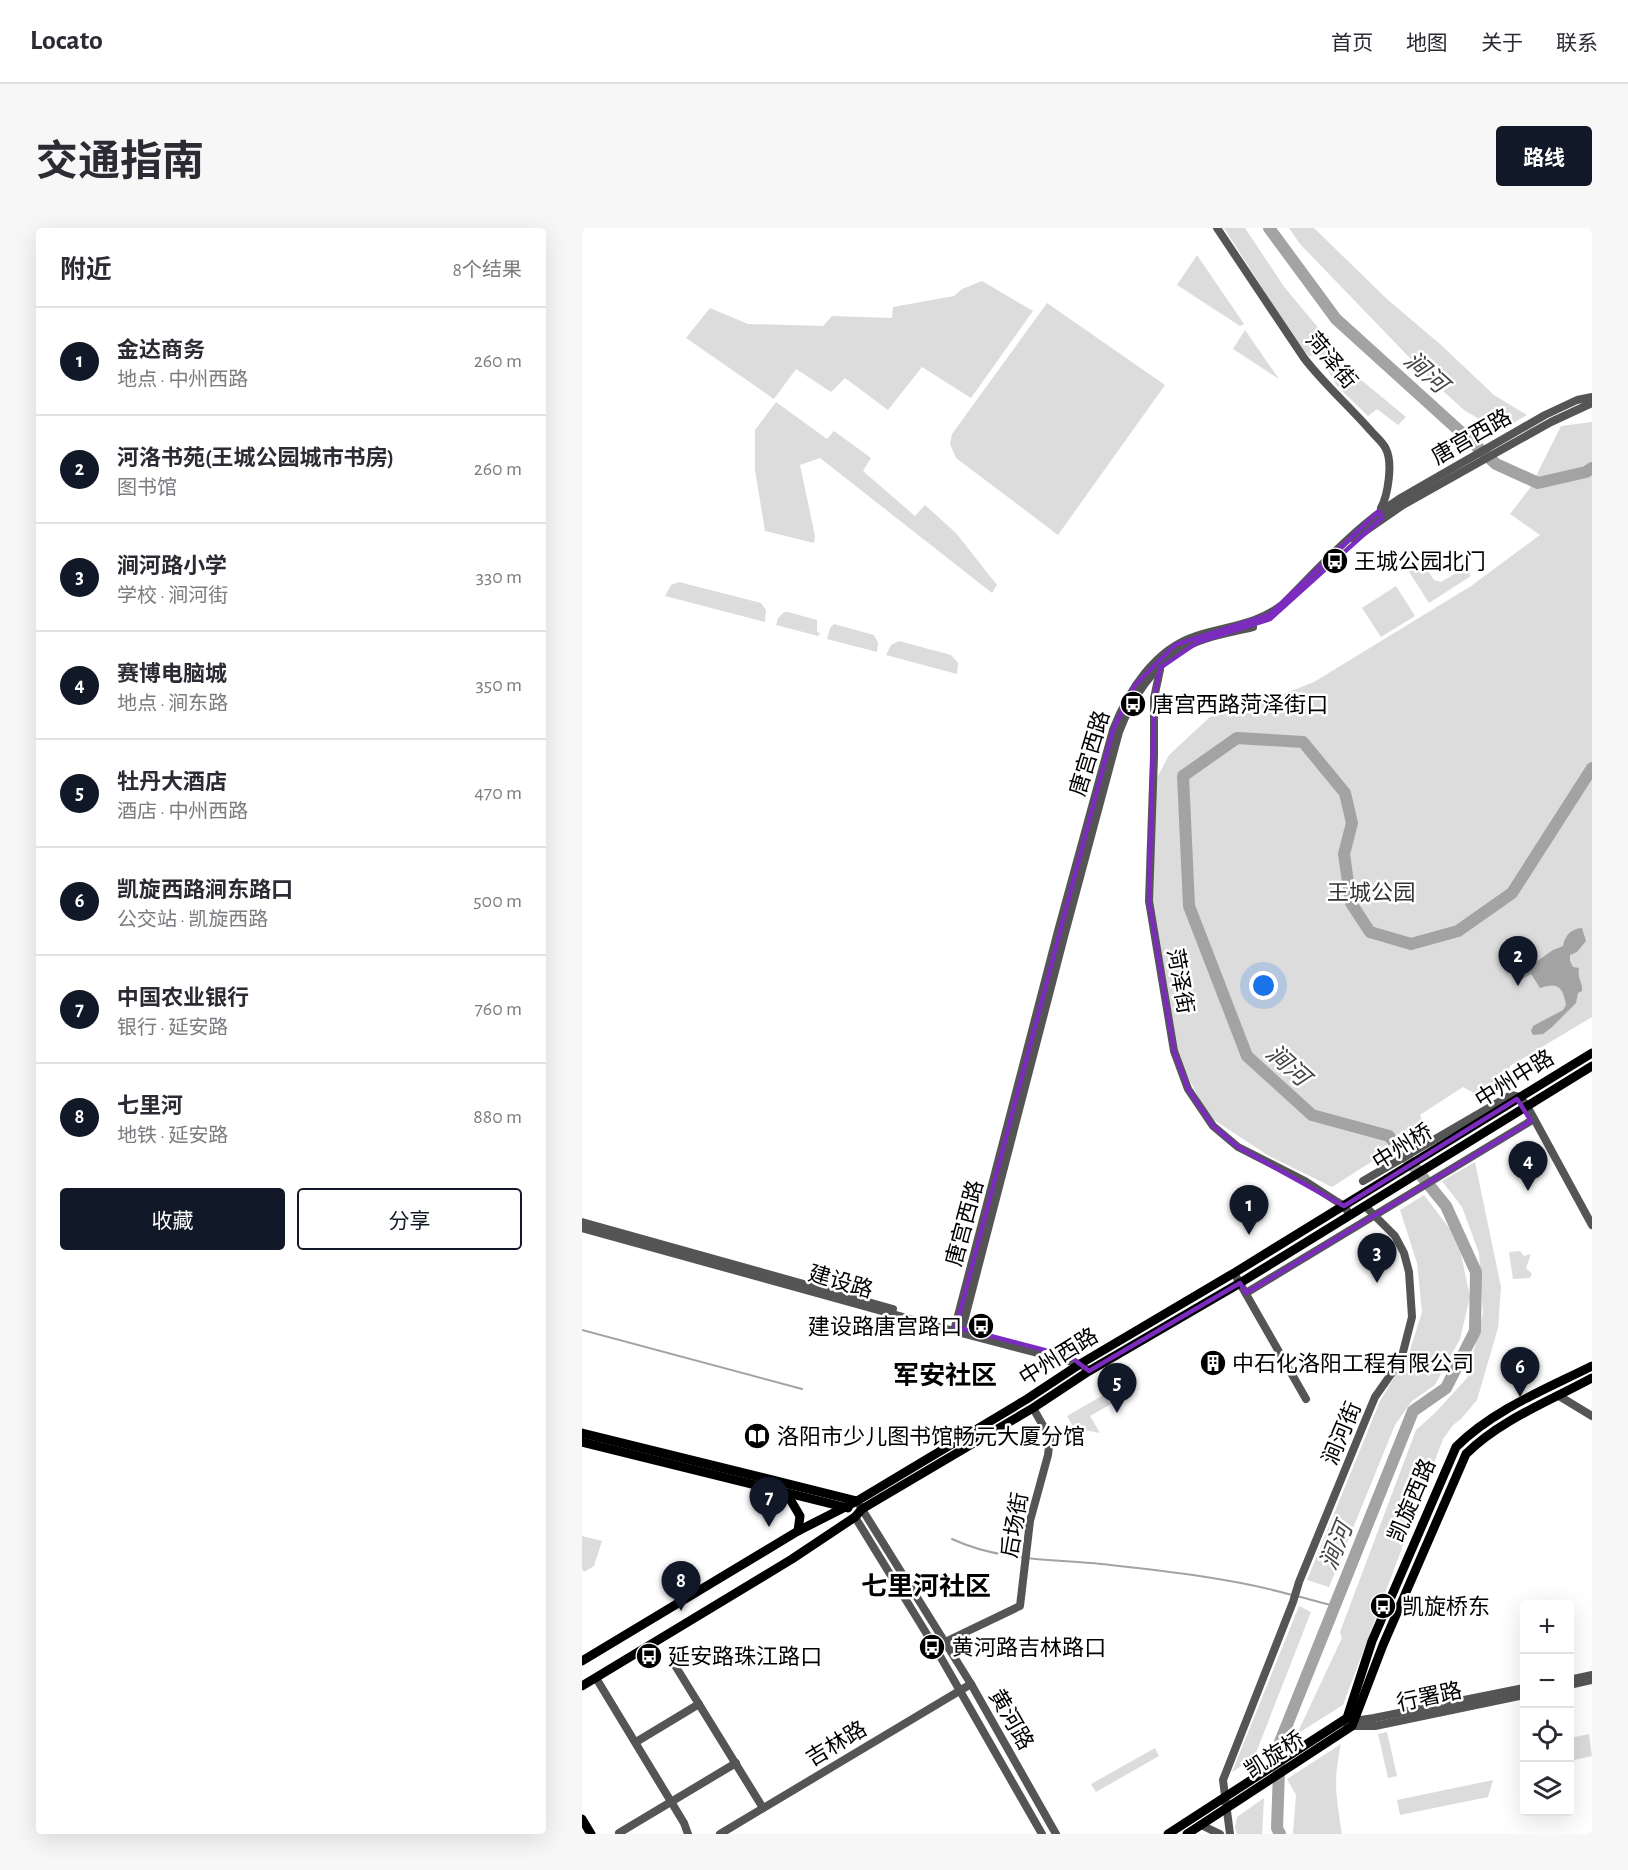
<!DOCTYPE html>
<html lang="zh">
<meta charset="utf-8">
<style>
:root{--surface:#fff;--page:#f7f7f7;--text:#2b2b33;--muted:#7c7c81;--line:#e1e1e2;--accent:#111827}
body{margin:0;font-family:"Alegreya Sans","Noto Sans SC",sans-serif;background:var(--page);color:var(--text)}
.controls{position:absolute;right:18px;bottom:18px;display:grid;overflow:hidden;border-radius:6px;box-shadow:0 6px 24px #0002}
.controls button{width:54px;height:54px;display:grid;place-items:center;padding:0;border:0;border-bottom:2px solid var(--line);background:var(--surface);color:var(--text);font:30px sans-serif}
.you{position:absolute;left:682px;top:758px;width:21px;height:21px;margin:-15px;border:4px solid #fff;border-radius:50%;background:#1a73e8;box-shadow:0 0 0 9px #1a73e833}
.badge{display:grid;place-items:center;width:39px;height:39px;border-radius:50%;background:var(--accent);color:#fff;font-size:20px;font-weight:700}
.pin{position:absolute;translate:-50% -50px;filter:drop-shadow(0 2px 3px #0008)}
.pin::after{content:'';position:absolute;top:32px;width:21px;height:18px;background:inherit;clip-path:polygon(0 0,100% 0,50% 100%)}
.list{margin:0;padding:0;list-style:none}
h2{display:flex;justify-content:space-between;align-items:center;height:78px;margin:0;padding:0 24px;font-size:26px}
h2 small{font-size:20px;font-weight:400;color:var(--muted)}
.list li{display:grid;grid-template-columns:39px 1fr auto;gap:18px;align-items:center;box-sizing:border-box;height:108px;padding:0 24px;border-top:2px solid var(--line)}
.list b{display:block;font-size:22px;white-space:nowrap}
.list p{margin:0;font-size:20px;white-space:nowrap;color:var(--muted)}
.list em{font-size:20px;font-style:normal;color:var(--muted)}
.actions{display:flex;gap:12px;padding:18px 24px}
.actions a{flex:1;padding:14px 0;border:2px solid var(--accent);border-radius:6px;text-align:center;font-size:21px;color:var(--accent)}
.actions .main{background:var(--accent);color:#fff}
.icon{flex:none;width:33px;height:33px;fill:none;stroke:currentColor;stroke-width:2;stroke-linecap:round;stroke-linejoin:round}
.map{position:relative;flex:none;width:1010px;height:1606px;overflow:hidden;border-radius:6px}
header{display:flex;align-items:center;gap:36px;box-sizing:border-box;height:84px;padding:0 30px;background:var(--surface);border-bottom:2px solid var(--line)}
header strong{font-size:28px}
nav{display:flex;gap:33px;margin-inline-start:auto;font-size:21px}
.intro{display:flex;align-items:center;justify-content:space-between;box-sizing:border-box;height:144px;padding:0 36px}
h1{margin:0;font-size:42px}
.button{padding:15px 27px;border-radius:6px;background:var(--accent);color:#fff;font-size:21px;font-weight:700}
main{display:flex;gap:36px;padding:0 36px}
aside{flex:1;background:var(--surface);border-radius:6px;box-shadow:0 6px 24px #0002}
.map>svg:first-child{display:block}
</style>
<header>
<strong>Locato</strong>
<nav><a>首页</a><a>地图</a><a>关于</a><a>联系</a></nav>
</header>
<div class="intro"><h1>交通指南</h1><a class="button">路线</a></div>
<main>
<aside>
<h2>附近<small>8个结果</small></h2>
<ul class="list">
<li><span class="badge">1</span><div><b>金达商务</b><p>地点 · 中州西路</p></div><em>260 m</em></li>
<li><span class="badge">2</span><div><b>河洛书苑(王城公园城市书房)</b><p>图书馆</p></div><em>260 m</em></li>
<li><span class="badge">3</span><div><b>涧河路小学</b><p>学校 · 涧河街</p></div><em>330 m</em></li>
<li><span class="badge">4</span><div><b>赛博电脑城</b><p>地点 · 涧东路</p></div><em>350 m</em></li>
<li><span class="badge">5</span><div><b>牡丹大酒店</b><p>酒店 · 中州西路</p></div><em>470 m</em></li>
<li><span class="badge">6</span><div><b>凯旋西路涧东路口</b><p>公交站 · 凯旋西路</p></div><em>500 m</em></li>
<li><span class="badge">7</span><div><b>中国农业银行</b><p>银行 · 延安路</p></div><em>760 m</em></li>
<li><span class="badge">8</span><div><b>七里河</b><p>地铁 · 延安路</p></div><em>880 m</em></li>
</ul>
<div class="actions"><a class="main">收藏</a><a>分享</a></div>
</aside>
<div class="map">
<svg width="1010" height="1606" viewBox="0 0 1010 1606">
<rect width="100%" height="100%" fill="#fff"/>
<g fill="#dcdcdc">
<path d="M 642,0 L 663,0 L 703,60 L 734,97 L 749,127 L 824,189 L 816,197 L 795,181 L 786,188 L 755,158 L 738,128 L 727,128 L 718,119 Z"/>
<path d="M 707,0 L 732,0 L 806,72 L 858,116 L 912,167 L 945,187 L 917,203 L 882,182 L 850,153 L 718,16 Z"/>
<path d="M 615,27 L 662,96 L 658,98 L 595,57 Z"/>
<path d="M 400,53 L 451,83 L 389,170 L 340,139 L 306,182 L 263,150 L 249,164 L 214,141 L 192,171 L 104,110 L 128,80 L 166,96 L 241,98 L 250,88 L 310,90 L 311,79 L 372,68 L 380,61 Z"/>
<path d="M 465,75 L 583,157 L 476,307 L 374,230 L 368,216 L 370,206 Z"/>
<path d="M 663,102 L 697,151 L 651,121 Z"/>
<path d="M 194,174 L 245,211 L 252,203 L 289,230 L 281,243 L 333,288 L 343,277 L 374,305 L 415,357 L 410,365 L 238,230 L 218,237 L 233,308 L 232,315 L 183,303 L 173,242 L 173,202 Z"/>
<path d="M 1010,194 L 1010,789 L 928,838 L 923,852 L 892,865 L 881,859 L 838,887 L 844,899 L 750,959 L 687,928 L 626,888 L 602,841 L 588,802 L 573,704 L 564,635 L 567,565 L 587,527 L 628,489 L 648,478 L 687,472 L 732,454 L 889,358 L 958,307 L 928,286 L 948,260 L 979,198 Z"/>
<path d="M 840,333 L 852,352 L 859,354 L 874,345 L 876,337 L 881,334 L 889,348 L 847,375 L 826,342 Z"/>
<path d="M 97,354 L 179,375 L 184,382 L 183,394 L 83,368 L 89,357 Z"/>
<path d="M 814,358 L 833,388 L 799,409 L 780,380 Z"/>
<path d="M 202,384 L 206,384 L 235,392 L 235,404 L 238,405 L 236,408 L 194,397 L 196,390 Z"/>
<path d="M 252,396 L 292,407 L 296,415 L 295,424 L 245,411 L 248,400 Z"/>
<path d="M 317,413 L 369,427 L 376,435 L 375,446 L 304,427 L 309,417 Z"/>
<path d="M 893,934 L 919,1059 L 916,1100 L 895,1172 L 879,1191 L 871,1197 L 861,1211 L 761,1477 L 715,1506 L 760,1410 L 758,1404 L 834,1202 L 853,1185 L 885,1150 L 901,1086 L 897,1025 L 880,979 L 860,953 Z"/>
<path d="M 842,967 L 868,1001 L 879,1026 L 888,1069 L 878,1111 L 853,1157 L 830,1173 L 813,1197 L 747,1359 L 725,1352 L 798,1173 L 827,1125 L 840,1084 L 835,1035 L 818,982 Z"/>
<path d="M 938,1023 L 942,1028 L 949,1026 L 944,1040 L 950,1046 L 948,1050 L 931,1051 L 927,1024 Z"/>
<path d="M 537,1158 L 543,1168 L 508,1188 L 518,1205 L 492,1200 L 485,1188 Z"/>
<path d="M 0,1308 L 20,1313 L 12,1338 L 2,1344 L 0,1341 Z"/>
<path d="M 717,1378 L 729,1384 L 672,1530 L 650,1544 Z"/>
<path d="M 805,1504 L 815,1548 L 806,1550 L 796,1506 Z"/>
<path d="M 1007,1506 L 1010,1528 L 988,1533 L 988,1510 Z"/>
<path d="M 759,1516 C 751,1553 754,1569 760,1606 L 711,1606 L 714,1567 L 705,1551 Z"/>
<path d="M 573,1520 L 577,1528 L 514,1564 L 509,1556 Z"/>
<path d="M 911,1552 L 906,1569 L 818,1587 L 815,1572 Z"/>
<path d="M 682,1570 L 680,1606 L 655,1606 L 653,1599 L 655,1589 Z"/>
</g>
<path fill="#a3a3a3" d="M 1000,700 L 1004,713 L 995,724 L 988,727 L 988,733 L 991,739 L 997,740 C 995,751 1001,755 1000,763 L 996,765 L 994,775 L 970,799 L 961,806 L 951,807 L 949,803 L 951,798 L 981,782 L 984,777 C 981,758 975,754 958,760 L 949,746 L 935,754 L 935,747 L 971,722 L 981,718 C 983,707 989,701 1000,700 Z"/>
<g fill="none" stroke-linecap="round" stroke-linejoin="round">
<g stroke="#a3a3a3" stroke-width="2">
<path d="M 0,1102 L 220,1161"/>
<path d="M 370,1311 C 417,1333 469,1331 519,1336 C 582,1343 649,1350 710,1367"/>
<path d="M 715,1368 L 752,1378"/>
</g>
<g stroke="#a3a3a3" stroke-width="12">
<path d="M 687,0 L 754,91 L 914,236 L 956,255 L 1004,244 L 1010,240"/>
<path d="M 698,1606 L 695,1600 L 698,1514 L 831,1183 L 864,1160 L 893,1103 L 894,1044 L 864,978 L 807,908 L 730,887 L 665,828 L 607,678 L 601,548 L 655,510 L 721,514 L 763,565 L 770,595 L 762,626 L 769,675 L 788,704 L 829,716 L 876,703 L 930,665 L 1010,540"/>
</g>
<g stroke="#555" stroke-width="8">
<path d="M 635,0 L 722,130 C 742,156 767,178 789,203 C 793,208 801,214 804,221 C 811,235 806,267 799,280"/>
<path d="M 772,311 L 821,277 L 969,194 L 1010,175"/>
<path d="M 578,442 L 572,470 L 572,528 L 567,673 L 592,823 L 606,861 L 631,898 L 656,919 L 723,953 L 754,973 L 762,978 L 768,987"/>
<path d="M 781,953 L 929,867 L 938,869 L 945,878 L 1010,997"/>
<path d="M 0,994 L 311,1081"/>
<path d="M 0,1000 L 379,1105 L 498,1136 L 507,1143"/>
<path d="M 652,1045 L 724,1171"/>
<path d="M 664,1065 L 952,891"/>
<path d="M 372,1103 L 476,703 L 531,502 C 546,463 573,421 614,408 C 645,398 674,397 700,377 C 737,340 772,300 817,271 L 963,187 L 995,172 L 1010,169"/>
<path d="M 379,1105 L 483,705 L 537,504 C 549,473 568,442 597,423 C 618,409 646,405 671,399"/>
<path d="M 977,1168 L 1010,1188"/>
<path d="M 278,1278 L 389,1456 L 474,1606"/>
<path d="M 273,1289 L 354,1421 L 460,1606"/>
<path d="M 363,1414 L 438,1378 L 448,1293 L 466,1227 L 468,1210 L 451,1180"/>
<path d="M 94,1439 L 181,1580"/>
<path d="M 14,1450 L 102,1595 L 106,1606"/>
<path d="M 987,1452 L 1010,1447"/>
<path d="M 987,1457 L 1010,1452"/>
<path d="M 768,1491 L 772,1493 L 792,1490 L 942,1460"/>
<path d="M 765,1496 L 770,1498 L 793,1498 L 942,1467"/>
<path d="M 54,1514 L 117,1476"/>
<path d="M 619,1597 L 638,1606"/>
<path d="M 37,1605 L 154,1535"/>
<path d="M 138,1606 L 389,1456"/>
<path d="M 648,1606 L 641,1552 L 711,1374 L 717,1354 L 783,1193 L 793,1169 L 819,1132 L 830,1089 L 827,1044 L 822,1025 L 813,1008 L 783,978"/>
</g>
<g stroke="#000" stroke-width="9">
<path d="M 0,1205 L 275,1273"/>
<path d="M 0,1214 L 266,1280"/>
<path d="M 205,1266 L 218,1288 L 216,1303"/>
<path d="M 0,1433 L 216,1303 L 275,1273 L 445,1171 L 498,1136 L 652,1045 L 1010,825"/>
<path d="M 0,1458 L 210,1331 L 273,1289 L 280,1281 L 451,1180 L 507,1143 L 658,1055 L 1010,838"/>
<path d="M 0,1591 L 9,1606"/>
<path d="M 586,1606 L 765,1490 L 790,1413 L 874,1219 C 911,1182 964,1161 1010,1138"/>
<path d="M 605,1606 L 770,1498 L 801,1417 L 884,1226 C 918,1192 968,1173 1010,1150"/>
</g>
</g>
<path fill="none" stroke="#7b2cbf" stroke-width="4.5" stroke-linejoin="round" d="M 797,283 L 800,290 L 688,391 L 616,414 L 578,440 L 572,470 L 567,673 L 592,823 L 606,861 L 631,898 L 656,919 L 762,978 L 935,871 L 949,893 L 664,1065 L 658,1055 L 507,1143 L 489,1129 L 374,1099 L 531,502 L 553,457 L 593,417 L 687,387 Z"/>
<defs>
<g id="bus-disc" transform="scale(1.35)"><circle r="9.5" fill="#000" stroke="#fff"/><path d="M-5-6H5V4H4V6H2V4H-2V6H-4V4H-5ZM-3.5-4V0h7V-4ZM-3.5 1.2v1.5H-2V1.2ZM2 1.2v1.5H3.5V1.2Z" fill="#fff"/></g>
<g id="building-disc" transform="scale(1.35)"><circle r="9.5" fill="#000" stroke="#fff"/><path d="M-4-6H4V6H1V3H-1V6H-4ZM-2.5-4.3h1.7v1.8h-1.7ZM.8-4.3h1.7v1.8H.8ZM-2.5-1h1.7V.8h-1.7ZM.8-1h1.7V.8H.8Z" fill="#fff"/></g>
<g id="library-disc" transform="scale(1.35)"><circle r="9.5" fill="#000" stroke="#fff"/><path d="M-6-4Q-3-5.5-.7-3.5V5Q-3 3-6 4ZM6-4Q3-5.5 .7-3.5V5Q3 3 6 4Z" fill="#fff"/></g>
</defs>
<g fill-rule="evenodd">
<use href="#bus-disc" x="753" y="333"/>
<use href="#bus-disc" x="551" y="476"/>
<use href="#bus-disc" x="399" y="1098"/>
<use href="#building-disc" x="631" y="1135"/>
<use href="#library-disc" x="175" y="1208"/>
<use href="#bus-disc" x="801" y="1378"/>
<use href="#bus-disc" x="350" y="1419"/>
<use href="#bus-disc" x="67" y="1428"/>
</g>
<g text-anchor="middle" stroke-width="5" stroke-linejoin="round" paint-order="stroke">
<g font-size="22" fill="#000" stroke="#fff">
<text transform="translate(750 132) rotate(50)" y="8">菏泽街</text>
<text transform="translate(889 208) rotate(-30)" y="8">唐宫西路</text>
<text transform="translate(507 525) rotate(-73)" y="8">唐宫西路</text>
<text transform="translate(599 753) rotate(80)" y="8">菏泽街</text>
<text transform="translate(932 850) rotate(-32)" y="8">中州中路</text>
<text transform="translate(820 918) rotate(-32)" y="8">中州桥</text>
<text transform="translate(382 995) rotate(-75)" y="8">唐宫西路</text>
<text transform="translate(259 1053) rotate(16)" y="8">建设路</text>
<text transform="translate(476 1128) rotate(-32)" y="8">中州西路</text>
<text transform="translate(759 1205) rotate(-67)" y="8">涧河街</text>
<text transform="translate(829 1272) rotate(-67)" y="8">凯旋西路</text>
<text transform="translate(432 1297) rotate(-80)" y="8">后场街</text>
<text transform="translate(847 1468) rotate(-12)" y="8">行署路</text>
<text transform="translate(430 1491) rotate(60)" y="8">黄河路</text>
<text transform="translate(254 1515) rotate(-31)" y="8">吉林路</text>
<text transform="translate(692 1526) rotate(-33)" y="8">凯旋桥</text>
</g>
<g font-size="22" fill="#000" stroke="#fff" text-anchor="start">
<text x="772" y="341">王城公园北门</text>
<text x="570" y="484">唐宫西路菏泽街口</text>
<text x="380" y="1106" text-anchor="end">建设路唐宫路口</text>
<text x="650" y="1143">中石化洛阳工程有限公司</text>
<text x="195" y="1216">洛阳市少儿图书馆畅元大厦分馆</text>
<text x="820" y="1386">凯旋桥东</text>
<text x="370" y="1427">黄河路吉林路口</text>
<text x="86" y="1436">延安路珠江路口</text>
</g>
<g font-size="22" fill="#333" stroke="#fff">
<text x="789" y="672">王城公园</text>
</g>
<g font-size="24" font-style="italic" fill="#444" stroke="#fff">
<text transform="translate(844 144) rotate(42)" y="8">涧河</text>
<text transform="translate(706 837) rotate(42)" y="8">涧河</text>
<text transform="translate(754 1318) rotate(-68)" y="8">涧河</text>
</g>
<g font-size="26" font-weight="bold" fill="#000" stroke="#fff">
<text x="363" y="1156">军安社区</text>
<text x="344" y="1367">七里河社区</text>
</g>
</g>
</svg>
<div class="controls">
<button>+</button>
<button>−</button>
<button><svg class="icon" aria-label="locate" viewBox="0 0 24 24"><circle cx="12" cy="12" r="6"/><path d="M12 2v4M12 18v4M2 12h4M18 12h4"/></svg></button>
<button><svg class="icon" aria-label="layers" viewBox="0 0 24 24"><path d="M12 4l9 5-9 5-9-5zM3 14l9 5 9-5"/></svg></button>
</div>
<div class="you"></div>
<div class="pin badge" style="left:667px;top:1007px">1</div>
<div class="pin badge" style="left:936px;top:758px">2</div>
<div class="pin badge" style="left:795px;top:1055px">3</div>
<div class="pin badge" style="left:946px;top:963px">4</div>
<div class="pin badge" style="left:535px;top:1185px">5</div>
<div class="pin badge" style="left:938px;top:1169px">6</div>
<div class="pin badge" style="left:187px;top:1299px">7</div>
<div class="pin badge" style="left:99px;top:1383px">8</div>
</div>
</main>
